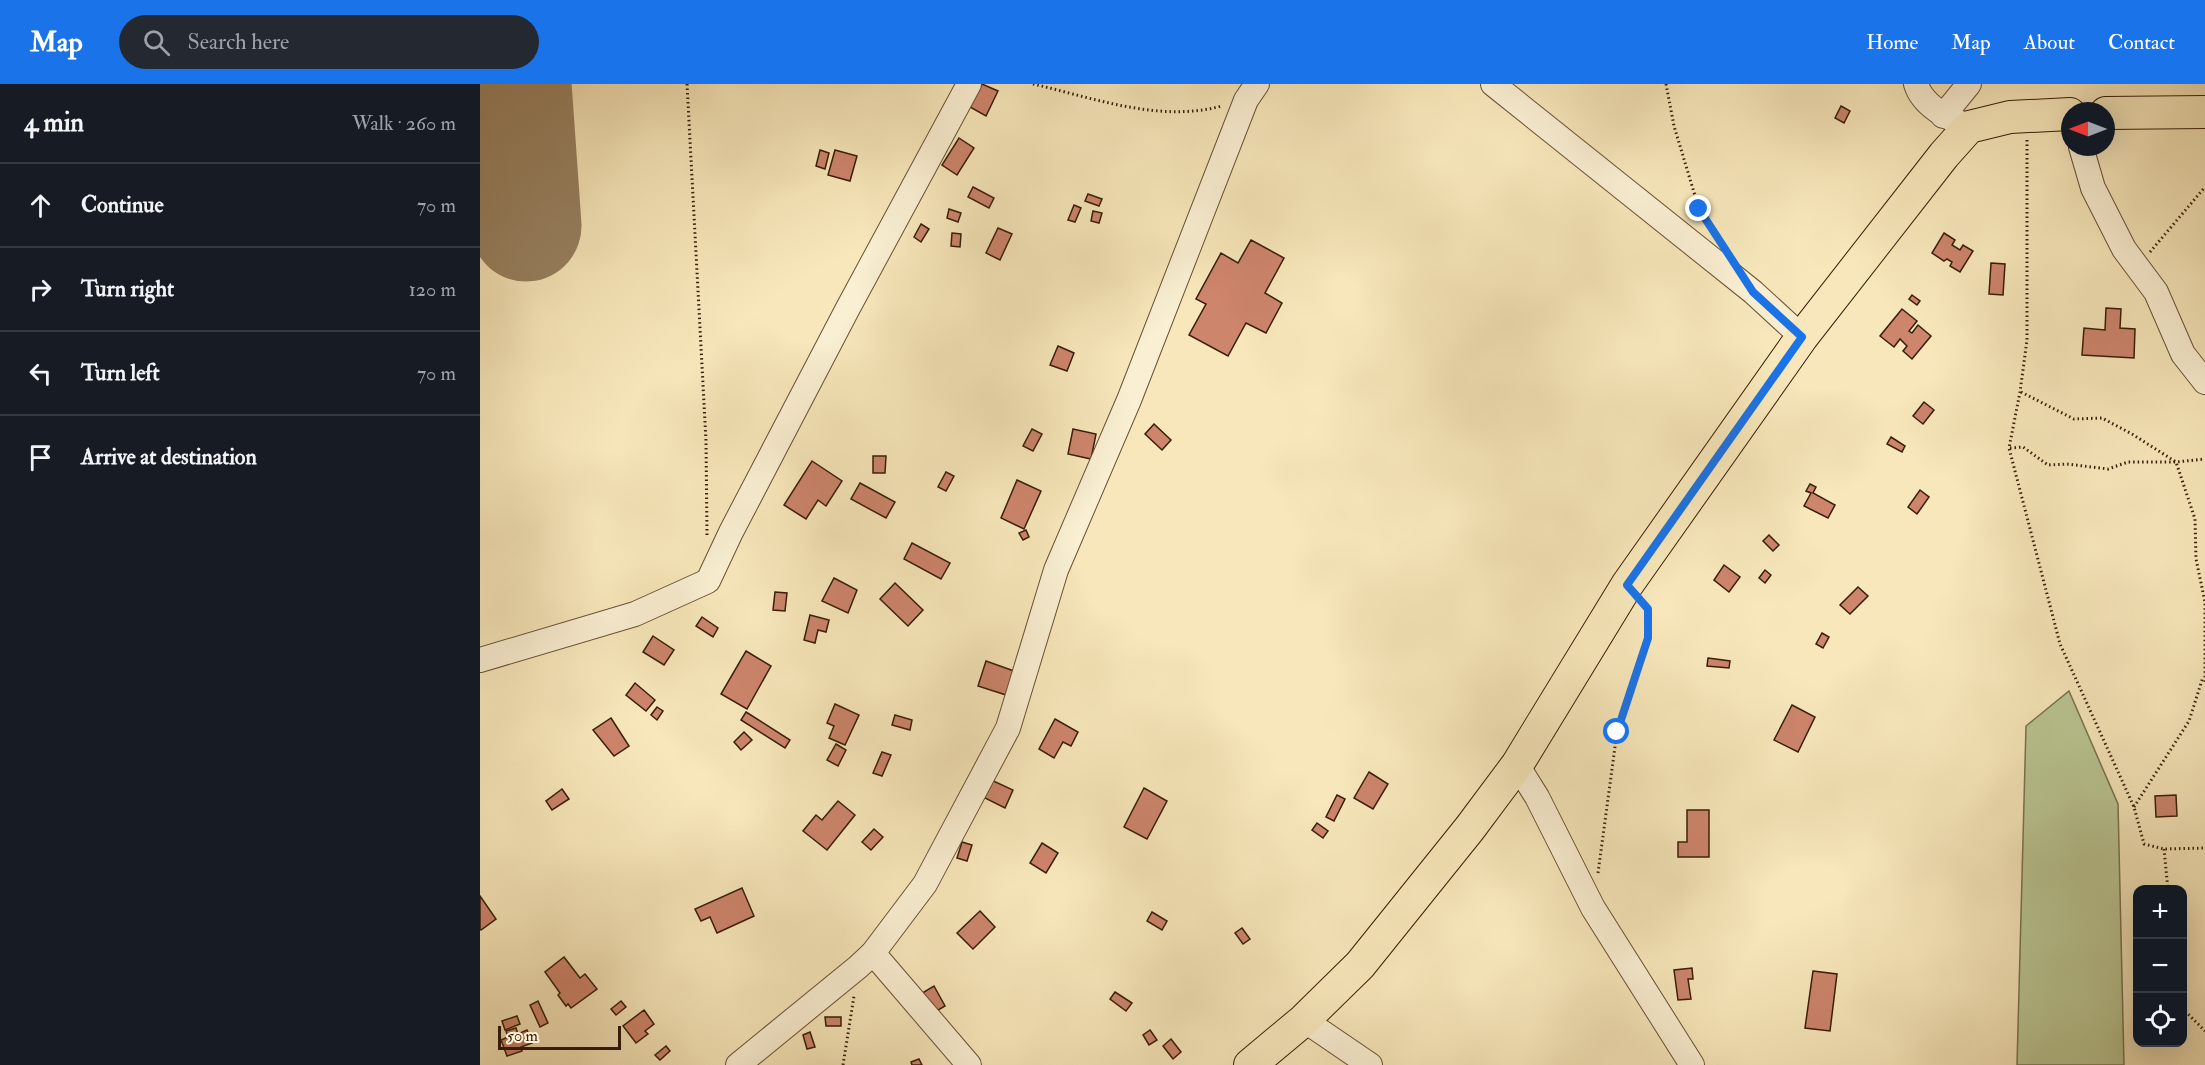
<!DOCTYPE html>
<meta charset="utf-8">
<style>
:root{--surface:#171b24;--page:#242831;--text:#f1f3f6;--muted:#9ea1a6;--line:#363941;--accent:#1a73e8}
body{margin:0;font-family:"IM FELL Double Pica",serif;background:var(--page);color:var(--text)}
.controls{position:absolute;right:18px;bottom:18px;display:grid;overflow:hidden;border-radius:12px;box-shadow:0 6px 24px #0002}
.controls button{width:54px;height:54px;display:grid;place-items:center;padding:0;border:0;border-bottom:2px solid var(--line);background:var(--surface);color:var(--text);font:30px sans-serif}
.compass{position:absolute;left:1581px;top:18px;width:54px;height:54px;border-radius:50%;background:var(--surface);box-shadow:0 6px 24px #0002;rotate:270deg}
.scale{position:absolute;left:18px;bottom:15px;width:123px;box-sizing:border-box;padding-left:6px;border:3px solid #381d08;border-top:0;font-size:16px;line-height:21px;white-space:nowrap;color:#381d08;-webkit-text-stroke:4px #faefd2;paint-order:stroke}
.stop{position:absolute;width:18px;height:18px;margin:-14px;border:4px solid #1a73e8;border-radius:50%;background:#fff}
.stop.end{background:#1a73e8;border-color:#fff;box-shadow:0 2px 6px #0008}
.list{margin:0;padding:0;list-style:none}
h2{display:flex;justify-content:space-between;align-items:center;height:78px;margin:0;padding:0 24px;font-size:26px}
h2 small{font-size:20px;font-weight:400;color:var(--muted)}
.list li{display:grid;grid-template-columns:39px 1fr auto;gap:18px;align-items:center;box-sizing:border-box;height:84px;padding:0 24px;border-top:2px solid var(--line)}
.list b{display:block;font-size:22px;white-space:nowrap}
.list em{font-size:20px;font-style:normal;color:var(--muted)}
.icon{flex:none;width:33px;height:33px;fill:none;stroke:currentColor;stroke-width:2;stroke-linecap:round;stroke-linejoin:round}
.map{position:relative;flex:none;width:1725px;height:981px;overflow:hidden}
header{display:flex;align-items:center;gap:36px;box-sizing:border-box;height:84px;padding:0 30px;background:var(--accent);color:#fff}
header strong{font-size:28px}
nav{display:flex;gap:33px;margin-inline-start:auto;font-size:21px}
.search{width:420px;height:54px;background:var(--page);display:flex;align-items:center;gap:15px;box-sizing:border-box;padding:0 21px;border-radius:33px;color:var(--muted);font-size:22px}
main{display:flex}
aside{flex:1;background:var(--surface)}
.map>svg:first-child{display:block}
</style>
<header>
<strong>Map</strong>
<div class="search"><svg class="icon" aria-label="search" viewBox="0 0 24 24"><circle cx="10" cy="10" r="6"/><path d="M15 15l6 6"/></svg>Search here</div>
<nav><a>Home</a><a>Map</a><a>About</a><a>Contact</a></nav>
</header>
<main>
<aside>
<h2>4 min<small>Walk · 260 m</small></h2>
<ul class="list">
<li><svg class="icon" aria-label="ahead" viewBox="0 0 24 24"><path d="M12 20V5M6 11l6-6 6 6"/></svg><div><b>Continue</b></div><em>70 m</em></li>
<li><svg class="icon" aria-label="right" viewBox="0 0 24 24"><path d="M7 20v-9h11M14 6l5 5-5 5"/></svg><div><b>Turn right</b></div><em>120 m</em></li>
<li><svg class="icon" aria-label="left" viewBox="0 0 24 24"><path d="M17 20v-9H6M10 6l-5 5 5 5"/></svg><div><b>Turn left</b></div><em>70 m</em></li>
<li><svg class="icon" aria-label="arrive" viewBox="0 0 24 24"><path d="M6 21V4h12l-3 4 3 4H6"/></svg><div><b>Arrive at destination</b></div></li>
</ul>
</aside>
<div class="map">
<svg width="1725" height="981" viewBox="0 0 1725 981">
<rect width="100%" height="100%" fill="#f7e7ba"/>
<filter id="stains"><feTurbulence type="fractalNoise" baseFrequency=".00333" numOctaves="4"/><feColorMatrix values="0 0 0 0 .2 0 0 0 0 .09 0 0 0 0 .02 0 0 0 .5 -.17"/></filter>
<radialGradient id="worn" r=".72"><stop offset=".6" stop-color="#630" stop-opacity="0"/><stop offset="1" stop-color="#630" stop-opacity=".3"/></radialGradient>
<path fill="#b9c692" stroke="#78724d" stroke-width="1.5" d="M 1589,607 L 1638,720 L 1644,981 L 1537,981 L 1546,642 Z"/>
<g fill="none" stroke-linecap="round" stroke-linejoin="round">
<path stroke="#988261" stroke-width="111" d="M 36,0 L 46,142"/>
</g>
<g fill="#cd856c" stroke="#381d08" stroke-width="1.5">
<path d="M 502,0 L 518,7 L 506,32 L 490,23 Z"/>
<path d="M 1361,22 L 1370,27 L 1364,39 L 1355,34 Z"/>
<path d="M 479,54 L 494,64 L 477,91 L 462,81 Z"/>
<path d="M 340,66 L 349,69 L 345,85 L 336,82 Z"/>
<path d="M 355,66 L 377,72 L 370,97 L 348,91 Z"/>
<path d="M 493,103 L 514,114 L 509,124 L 488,113 Z"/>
<path d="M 608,110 L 622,115 L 619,122 L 605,117 Z"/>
<path d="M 594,121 L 601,124 L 595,138 L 588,136 Z"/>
<path d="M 469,125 L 481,129 L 478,138 L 467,134 Z"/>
<path d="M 613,127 L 622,129 L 619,139 L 611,137 Z"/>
<path d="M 441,140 L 449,145 L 441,158 L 434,153 Z"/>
<path d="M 518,144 L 532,150 L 520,176 L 506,169 Z"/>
<path d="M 472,149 L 481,150 L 480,163 L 471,162 Z"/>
<path d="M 1464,149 L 1475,156 L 1472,161 L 1480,166 L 1483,161 L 1493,167 L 1480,188 L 1470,182 L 1472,178 L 1467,175 L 1464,177 L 1452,169 Z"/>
<path d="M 771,156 L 804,174 L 785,209 L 802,219 L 786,249 L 766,239 L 748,272 L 709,251 L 726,220 L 716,215 L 741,169 L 758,179 Z"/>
<path d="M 1511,179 L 1525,180 L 1523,211 L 1509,210 Z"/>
<path d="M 1432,211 L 1440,217 L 1437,221 L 1429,215 Z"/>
<path d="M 1626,224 L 1641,225 L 1640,244 L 1655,245 L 1654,274 L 1602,271 L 1604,244 L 1625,246 Z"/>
<path d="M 1422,225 L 1437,237 L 1429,247 L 1432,249 L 1438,241 L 1451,252 L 1432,275 L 1423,267 L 1427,262 L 1420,255 L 1414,263 L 1400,252 Z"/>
<path d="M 578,262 L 594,269 L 587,287 L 570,281 Z"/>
<path d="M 1444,318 L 1454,326 L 1443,340 L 1433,332 Z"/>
<path d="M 674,340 L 691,356 L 682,366 L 665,350 Z"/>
<path d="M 552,345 L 562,350 L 553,367 L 543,362 Z"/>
<path d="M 593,345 L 616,350 L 611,375 L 588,370 Z"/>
<path d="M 1411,353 L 1425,362 L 1422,368 L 1407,360 Z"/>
<path d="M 393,372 L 406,372 L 405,389 L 393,389 Z"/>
<path d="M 332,377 L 362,397 L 346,422 L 338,416 L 326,435 L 304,421 Z"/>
<path d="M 466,388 L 474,392 L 466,407 L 458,403 Z"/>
<path d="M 537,396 L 561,407 L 544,445 L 521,434 Z"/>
<path d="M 380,399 L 415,418 L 406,434 L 371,415 Z"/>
<path d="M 1330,400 L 1336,403 L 1333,409 L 1355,421 L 1348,434 L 1324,422 L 1331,409 L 1326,407 Z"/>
<path d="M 1440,406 L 1449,413 L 1437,430 L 1428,423 Z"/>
<path d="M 546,446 L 549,453 L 543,456 L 539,449 Z"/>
<path d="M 1289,451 L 1299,461 L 1293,467 L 1283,457 Z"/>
<path d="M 432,459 L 470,479 L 461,495 L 424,475 Z"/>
<path d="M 1244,481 L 1260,493 L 1249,508 L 1234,496 Z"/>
<path d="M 1285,486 L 1291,491 L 1285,499 L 1279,494 Z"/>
<path d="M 354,494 L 377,506 L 368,529 L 342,517 Z"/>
<path d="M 415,499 L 443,526 L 428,542 L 400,515 Z"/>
<path d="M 1378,503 L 1388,512 L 1370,530 L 1360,521 Z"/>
<path d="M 295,508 L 307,509 L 305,527 L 293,526 Z"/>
<path d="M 330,531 L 349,536 L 346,548 L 338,546 L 335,559 L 324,556 Z"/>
<path d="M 222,533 L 238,544 L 233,553 L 216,542 Z"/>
<path d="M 1342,549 L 1349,553 L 1343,564 L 1336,560 Z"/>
<path d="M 173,552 L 194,566 L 184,581 L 163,568 Z"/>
<path d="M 266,567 L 291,582 L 267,625 L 241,610 Z"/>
<path d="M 1228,574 L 1250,577 L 1249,584 L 1227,582 Z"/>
<path d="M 506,577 L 534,587 L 526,611 L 498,602 Z"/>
<path d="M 155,599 L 175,616 L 166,627 L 146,611 Z"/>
<path d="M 355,620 L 379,631 L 365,661 L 349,654 L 354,642 L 347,639 Z"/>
<path d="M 1312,621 L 1335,633 L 1318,668 L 1294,656 Z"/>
<path d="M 177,623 L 183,627 L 177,636 L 171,631 Z"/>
<path d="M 266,628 L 310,656 L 305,664 L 261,636 Z"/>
<path d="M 415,631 L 432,636 L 430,646 L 412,641 Z"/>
<path d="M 131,634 L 149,662 L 134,672 L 113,646 Z"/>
<path d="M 575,635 L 598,648 L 591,662 L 583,658 L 574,674 L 559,665 Z"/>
<path d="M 264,648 L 272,656 L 261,666 L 254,658 Z"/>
<path d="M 356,660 L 366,666 L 358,682 L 347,676 Z"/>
<path d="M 402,668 L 411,671 L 402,692 L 393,689 Z"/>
<path d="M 889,688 L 908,700 L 893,725 L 874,714 Z"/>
<path d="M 507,694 L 533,706 L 525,724 L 499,711 Z"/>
<path d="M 664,704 L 687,717 L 667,755 L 644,743 Z"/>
<path d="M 82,705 L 89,715 L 72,726 L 66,717 Z"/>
<path d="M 857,711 L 865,715 L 854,737 L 846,733 Z"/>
<path d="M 1696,711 L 1697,732 L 1676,733 L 1675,712 Z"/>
<path d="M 358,717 L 375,731 L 347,766 L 323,747 L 336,731 L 342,736 Z"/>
<path d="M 1207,726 L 1229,726 L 1229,773 L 1198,773 L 1198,758 L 1207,758 Z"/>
<path d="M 837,739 L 848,747 L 843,754 L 832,746 Z"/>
<path d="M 394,745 L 403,753 L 391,766 L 382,758 Z"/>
<path d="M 482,758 L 492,761 L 487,777 L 477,774 Z"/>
<path d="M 562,759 L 578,769 L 566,789 L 550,779 Z"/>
<path d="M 262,804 L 274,832 L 237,849 L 230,833 L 221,837 L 215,825 Z"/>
<path d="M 0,812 L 16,835 L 1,846 L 0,845 Z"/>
<path d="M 500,827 L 515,843 L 493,865 L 477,849 Z"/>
<path d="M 672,828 L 687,837 L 682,846 L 667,837 Z"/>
<path d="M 762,844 L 770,855 L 763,860 L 755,849 Z"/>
<path d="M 84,873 L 100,894 L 105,890 L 117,905 L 91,924 L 88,920 L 86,922 L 78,911 L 80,909 L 65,888 Z"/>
<path d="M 1212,884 L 1213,895 L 1208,895 L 1211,915 L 1198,916 L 1194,886 Z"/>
<path d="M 1333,887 L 1357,890 L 1350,947 L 1325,944 Z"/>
<path d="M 454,902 L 465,922 L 450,931 L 439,911 Z"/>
<path d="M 635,908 L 652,919 L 646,927 L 630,915 Z"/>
<path d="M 58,917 L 68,939 L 60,943 L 50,921 Z"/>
<path d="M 141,917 L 146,923 L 136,931 L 131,925 Z"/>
<path d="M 164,926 L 174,940 L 165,947 L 168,950 L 156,959 L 143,942 Z"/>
<path d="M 37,932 L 40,940 L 25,946 L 22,937 Z"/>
<path d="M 345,933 L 361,933 L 361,942 L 346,942 Z"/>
<path d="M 36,944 L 38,950 L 47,946 L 52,959 L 41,963 L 42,967 L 27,972 L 21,956 L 28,953 L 26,947 Z"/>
<path d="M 670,946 L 677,956 L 669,961 L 663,951 Z"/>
<path d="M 330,948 L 335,963 L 327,965 L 323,951 Z"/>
<path d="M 691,955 L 701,968 L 693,975 L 683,962 Z"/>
<path d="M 186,962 L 190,967 L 180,976 L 175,971 Z"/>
<path d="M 439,975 L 442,981 L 432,981 L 431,978 Z"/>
</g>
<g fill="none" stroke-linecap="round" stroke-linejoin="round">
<g stroke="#685034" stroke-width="26">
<g id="minor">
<path d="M 1013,0 L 1273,208 L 1322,253"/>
<path d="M 1436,0 C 1443,23 1469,34 1489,43"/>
<path d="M 1463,32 L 1489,0"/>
<path d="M 1601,63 L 1613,104 L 1644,165 L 1676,208 L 1703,270 L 1725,298"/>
<path d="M 0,576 L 155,530 L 228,497 L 251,448 L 368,224 L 489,0"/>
<path d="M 1037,681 L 1057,713 L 1113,824 L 1212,981"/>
<path d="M 393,869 L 489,981"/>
<path d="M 824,936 L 890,981"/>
<path d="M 258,981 L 378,883 L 393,869 L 445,800 L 528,644 L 576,486 L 649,316 L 766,16 L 777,0"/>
</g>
</g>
<g stroke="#381d08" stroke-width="34">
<g id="major">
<path d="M 1626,29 L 1725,28"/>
<path d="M 770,981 L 824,936 L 880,881 L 990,744 L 1037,681 L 1147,501 L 1322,253 L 1464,71 L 1489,43 L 1530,33 L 1590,30"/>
</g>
</g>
<g stroke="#381d08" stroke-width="3" stroke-dasharray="1.5 3" stroke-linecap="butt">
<path d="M 207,0 L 226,357 L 227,451"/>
<path d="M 553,0 C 614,14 679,39 742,22"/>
<path d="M 1186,0 L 1194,42 L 1219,125 L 1235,151"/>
<path d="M 1547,56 L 1547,256 L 1540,308 L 1529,364 L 1580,560 L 1654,723 L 1664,760 L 1684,765 L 1725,764"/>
<path d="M 1670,168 L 1725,103"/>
<path d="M 1541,308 L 1594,335 L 1622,334 L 1652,350 L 1696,378 L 1715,435 L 1716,475 L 1725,518 L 1725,600"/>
<path d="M 1530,364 L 1543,363 L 1568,381 L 1587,380 L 1628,385 L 1648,378 L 1696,378 L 1725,375"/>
<path d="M 1654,723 L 1709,637 L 1723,593"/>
<path d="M 1684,765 L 1688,806"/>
<path d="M 1118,789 L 1137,648 L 1168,554 L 1168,525 L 1164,519"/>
<path d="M 1702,924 L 1725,947"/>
<path d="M 363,981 L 374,912"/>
</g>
<use href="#minor" stroke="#faefd2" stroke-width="24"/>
<use href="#major" stroke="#f7e7ba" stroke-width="32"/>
</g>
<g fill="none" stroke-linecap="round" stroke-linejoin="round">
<path stroke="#1a73e8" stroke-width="8" d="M 1137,648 L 1168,554 L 1168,525 L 1147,501 L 1322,253 L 1273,208 L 1219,125"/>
</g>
<rect width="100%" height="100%" filter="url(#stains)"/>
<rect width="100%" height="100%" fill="url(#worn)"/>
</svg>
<div class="controls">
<button>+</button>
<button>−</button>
<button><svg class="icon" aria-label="locate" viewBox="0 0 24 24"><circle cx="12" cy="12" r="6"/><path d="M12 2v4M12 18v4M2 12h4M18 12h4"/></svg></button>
</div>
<svg class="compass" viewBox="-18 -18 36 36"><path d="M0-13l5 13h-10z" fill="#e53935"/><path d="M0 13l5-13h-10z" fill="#9ea1a6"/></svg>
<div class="scale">50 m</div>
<div class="stop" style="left:1137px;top:648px"></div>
<div class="stop end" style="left:1219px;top:125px"></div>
</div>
</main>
